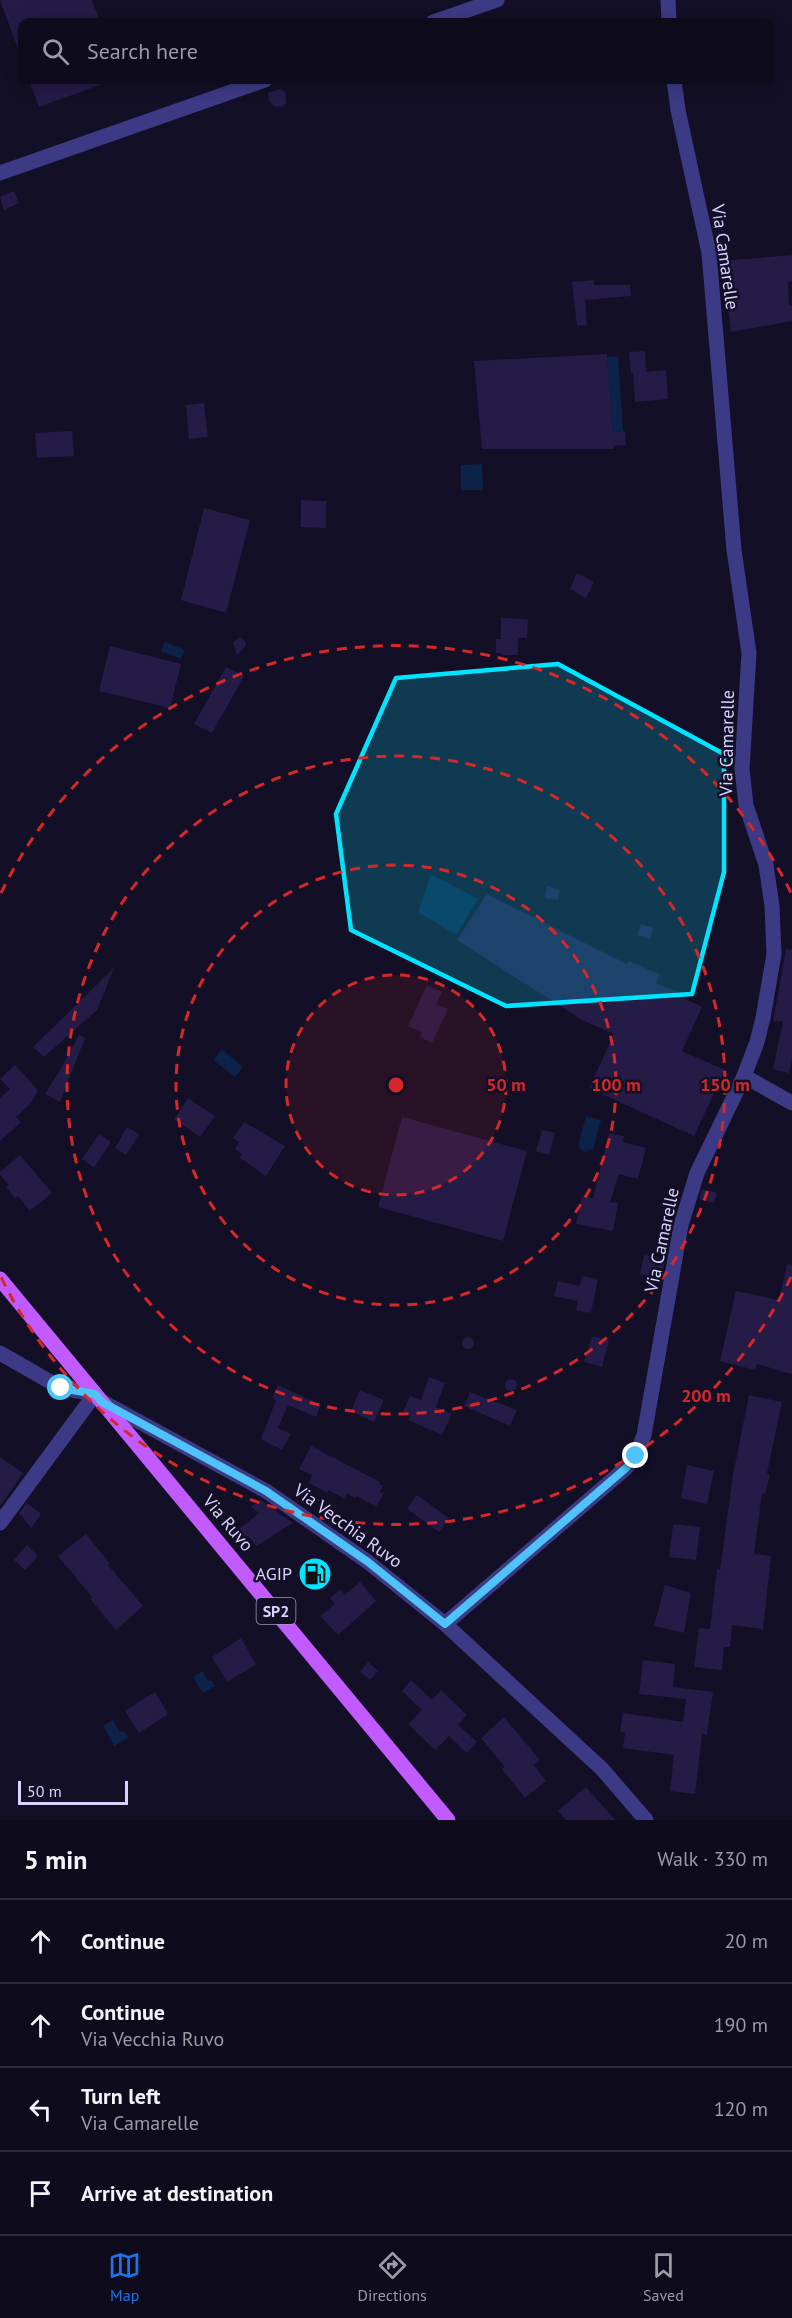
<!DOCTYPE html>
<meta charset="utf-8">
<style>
:root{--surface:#0e0b1c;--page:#171425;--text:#f1f3f6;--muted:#9b9ba3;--line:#2e2b3b;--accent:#1a73e8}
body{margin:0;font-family:"PT Sans",sans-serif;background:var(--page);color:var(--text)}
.scale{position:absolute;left:18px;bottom:15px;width:110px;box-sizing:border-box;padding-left:6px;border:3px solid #d9d4ff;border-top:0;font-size:16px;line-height:21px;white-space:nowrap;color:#d9d4ff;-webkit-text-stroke:4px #130f26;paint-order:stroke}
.stop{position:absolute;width:18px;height:18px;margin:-14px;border:4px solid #4fc3f7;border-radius:50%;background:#fff}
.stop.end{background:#4fc3f7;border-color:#fff;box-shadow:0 2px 6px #0008}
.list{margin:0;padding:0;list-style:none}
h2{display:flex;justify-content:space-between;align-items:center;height:78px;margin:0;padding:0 24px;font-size:26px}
h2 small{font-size:20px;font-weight:400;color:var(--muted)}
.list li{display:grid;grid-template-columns:39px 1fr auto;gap:18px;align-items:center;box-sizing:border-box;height:84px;padding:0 24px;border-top:2px solid var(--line)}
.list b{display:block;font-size:22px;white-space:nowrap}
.list p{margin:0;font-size:20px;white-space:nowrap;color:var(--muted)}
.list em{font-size:20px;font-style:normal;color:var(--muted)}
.icon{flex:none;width:33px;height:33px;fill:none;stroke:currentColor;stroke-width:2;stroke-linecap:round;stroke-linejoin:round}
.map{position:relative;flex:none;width:792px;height:1820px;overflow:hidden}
.search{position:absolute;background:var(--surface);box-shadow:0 3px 15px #0003;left:18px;right:18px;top:18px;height:66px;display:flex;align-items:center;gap:15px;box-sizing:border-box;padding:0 21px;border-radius:12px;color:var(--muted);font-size:22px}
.sheet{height:414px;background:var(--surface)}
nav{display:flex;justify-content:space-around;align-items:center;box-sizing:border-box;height:84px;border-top:2px solid var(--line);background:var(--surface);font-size:16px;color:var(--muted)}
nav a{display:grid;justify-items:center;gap:3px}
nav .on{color:var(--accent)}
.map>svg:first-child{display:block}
</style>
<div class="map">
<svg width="792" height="1820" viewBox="0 0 792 1820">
<rect width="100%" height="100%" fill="#130f26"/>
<g fill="#0c2248">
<path d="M 607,357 L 618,357 L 623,431 L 613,432 Z"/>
<path d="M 482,464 L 483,490 L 461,490 L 461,465 Z"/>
<path d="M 165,642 L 185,650 L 181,659 L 161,651 Z"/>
<path d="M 431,874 L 478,899 L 456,935 L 418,912 Z"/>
<path d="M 222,1049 L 243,1067 L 235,1077 L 213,1060 Z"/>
<path d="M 586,1116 L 601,1120 L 593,1150 L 590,1149 L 585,1153 L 578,1146 Z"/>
<path d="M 203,1671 L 208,1681 L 211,1680 L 215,1686 L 203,1693 L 193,1677 Z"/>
<path d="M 113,1720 L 120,1732 L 124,1731 L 128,1738 L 114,1746 L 103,1726 Z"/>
</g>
<g fill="#241b47">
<path d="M 0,0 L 92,0 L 100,22 L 22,22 L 21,57 Z"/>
<path d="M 29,80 L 110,80 L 111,81 L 39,107 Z"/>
<path d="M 280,89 L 285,92 L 286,103 L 282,107 L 274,106 L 269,101 L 268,93 Z"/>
<path d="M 14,191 L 19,203 L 4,210 L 0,197 Z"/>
<path d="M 792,255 L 792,281 L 788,282 L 789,306 L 792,306 L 792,321 L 731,332 L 723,261 Z"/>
<path d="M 594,280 L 594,285 L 630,285 L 631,296 L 585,300 L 587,325 L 577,326 L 572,282 Z"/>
<path d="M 645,351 L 646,372 L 666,370 L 668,399 L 635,402 L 633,373 L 631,373 L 629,352 Z"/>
<path d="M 607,354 L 613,432 L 625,431 L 626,445 L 614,446 L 614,449 L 482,449 L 474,361 Z"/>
<path d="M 204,403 L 208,437 L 189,439 L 186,405 Z"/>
<path d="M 72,431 L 74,456 L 37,458 L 35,433 Z"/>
<path d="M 301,500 L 326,501 L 326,528 L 301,527 Z"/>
<path d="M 204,508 L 250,520 L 226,613 L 181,600 Z"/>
<path d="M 577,573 L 594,582 L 586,598 L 570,589 Z"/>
<path d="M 501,618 L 528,619 L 527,638 L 518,638 L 518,655 L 502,655 L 502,653 L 496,653 L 496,639 L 501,639 Z"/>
<path d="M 240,637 L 246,642 L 245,647 L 237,655 L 233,642 Z"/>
<path d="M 110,646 L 181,664 L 170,708 L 99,691 Z"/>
<path d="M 226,667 L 244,676 L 212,733 L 194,724 Z"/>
<path d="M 547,886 L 560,890 L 558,900 L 545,898 Z"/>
<path d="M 487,894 L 627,964 L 629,961 L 660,975 L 656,983 L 686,996 L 684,998 L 702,1007 L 682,1051 L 725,1070 L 694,1136 L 589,1088 L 614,1034 L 582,1020 L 457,940 Z"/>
<path d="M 641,924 L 653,928 L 650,939 L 637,935 Z"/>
<path d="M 786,949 L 792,950 L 792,1060 L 789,1073 L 773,1069 L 783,1022 L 773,1021 Z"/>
<path d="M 114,968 L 97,1010 L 44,1057 L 33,1047 Z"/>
<path d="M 427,985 L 442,992 L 436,1004 L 448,1009 L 432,1043 L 420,1037 L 422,1032 L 408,1026 Z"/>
<path d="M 79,1035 L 85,1038 L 60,1102 L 45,1094 L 59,1072 Z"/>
<path d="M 15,1065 L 38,1090 L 31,1103 L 16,1117 L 21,1122 L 0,1141 L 0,1098 L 10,1089 L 0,1079 Z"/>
<path d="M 188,1098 L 215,1116 L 200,1137 L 174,1119 Z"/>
<path d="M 402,1117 L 527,1151 L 503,1241 L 378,1207 Z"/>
<path d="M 244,1122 L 285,1146 L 266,1176 L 240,1158 L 242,1154 L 235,1149 L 239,1142 L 233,1138 Z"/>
<path d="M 127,1127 L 139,1134 L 126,1155 L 115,1148 Z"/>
<path d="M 542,1130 L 555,1133 L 549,1155 L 536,1151 Z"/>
<path d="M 609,1133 L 624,1136 L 623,1142 L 646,1148 L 638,1179 L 619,1174 L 610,1202 L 618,1203 L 613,1231 L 576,1224 L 582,1196 L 593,1198 Z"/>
<path d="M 99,1134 L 111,1142 L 94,1168 L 82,1159 Z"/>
<path d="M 20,1155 L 52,1193 L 30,1211 L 18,1196 L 15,1198 L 6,1187 L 9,1185 L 0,1175 L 0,1172 Z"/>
<path d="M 702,1189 L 717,1193 L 714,1203 L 699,1199 Z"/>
<path d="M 644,1255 L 665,1259 L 662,1278 L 640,1274 Z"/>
<path d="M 787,1264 L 792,1265 L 792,1374 L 757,1364 L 755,1370 L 720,1361 L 736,1291 L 779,1300 Z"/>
<path d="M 582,1276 L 598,1279 L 591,1313 L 578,1311 L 576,1309 L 578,1301 L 554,1296 L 558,1281 L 580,1286 Z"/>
<path d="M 592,1336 L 609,1340 L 602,1367 L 584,1362 Z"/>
<circle cx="468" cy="1343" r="6"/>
<path d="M 429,1377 L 445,1383 L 436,1407 L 452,1414 L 442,1435 L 408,1420 L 410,1416 L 403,1412 L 410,1396 L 421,1400 Z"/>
<circle cx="511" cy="1385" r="6"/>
<path d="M 278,1385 L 321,1405 L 316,1417 L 288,1405 L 278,1428 L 291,1434 L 282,1450 L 261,1439 L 276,1400 L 272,1398 Z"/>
<path d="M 360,1390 L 384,1400 L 374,1422 L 351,1411 Z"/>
<path d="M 470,1392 L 517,1410 L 510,1426 L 464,1406 Z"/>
<path d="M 749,1395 L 782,1402 L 767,1473 L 770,1475 L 765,1494 L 762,1493 L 754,1554 L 771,1556 L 763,1629 L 732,1625 L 730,1647 L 724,1647 L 722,1670 L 694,1667 L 699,1628 L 710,1629 L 717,1569 L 720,1570 L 733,1475 Z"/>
<path d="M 311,1446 L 380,1482 L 379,1484 L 383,1486 L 380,1492 L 384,1493 L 376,1507 L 356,1496 L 355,1498 L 347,1493 L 344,1499 L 329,1490 L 327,1493 L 309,1483 L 312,1475 L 299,1469 Z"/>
<path d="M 0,1457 L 23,1473 L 0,1506 Z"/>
<path d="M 687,1465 L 714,1471 L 707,1504 L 681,1498 Z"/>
<path d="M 417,1495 L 449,1518 L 439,1532 L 407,1509 Z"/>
<path d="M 261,1500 L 293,1523 L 256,1546 L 248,1536 L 246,1538 L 239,1529 L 259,1513 L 251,1507 Z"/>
<path d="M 27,1503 L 41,1514 L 31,1528 L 19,1513 Z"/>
<path d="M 673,1524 L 700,1527 L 696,1560 L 669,1557 Z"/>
<path d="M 86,1534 L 110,1564 L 108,1565 L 143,1606 L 116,1630 L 90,1599 L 92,1597 L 58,1556 Z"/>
<path d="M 27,1545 L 38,1556 L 25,1570 L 14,1560 Z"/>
<path d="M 320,1556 L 332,1571 L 308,1590 L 296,1575 Z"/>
<path d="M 360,1582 L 376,1601 L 338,1635 L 320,1616 L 335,1604 L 330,1598 L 340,1589 L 345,1595 Z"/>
<path d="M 665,1585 L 691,1593 L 684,1633 L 654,1626 Z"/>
<path d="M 241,1638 L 256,1664 L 227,1682 L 212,1657 Z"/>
<path d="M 643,1660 L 675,1664 L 673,1687 L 713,1692 L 707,1734 L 702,1734 L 695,1794 L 670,1791 L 674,1755 L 623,1748 L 625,1732 L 620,1732 L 623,1713 L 683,1722 L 686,1699 L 639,1694 Z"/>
<path d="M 368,1662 L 378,1671 L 370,1680 L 360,1672 Z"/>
<path d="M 411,1680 L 432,1700 L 441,1690 L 467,1715 L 458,1725 L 477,1742 L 467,1753 L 449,1736 L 435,1750 L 408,1724 L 422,1710 L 402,1691 Z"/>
<path d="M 155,1692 L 168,1714 L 139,1733 L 125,1711 Z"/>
<path d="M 504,1717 L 540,1760 L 534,1765 L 546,1781 L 525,1798 L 502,1769 L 505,1767 L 481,1738 Z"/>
<path d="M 586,1787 L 615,1820 L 566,1820 L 558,1811 Z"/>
</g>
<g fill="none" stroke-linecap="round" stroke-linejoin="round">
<g stroke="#3d3a85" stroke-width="15">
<path d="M 668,0 L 669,22"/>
<path d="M 433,22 L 497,0"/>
<path d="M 0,173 L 265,80"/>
<path d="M 744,1076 L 792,1103"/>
<path d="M 0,1353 L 61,1388 L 95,1394 L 0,1523"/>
<path d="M 103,1402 L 266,1491 L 368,1562 L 445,1624 L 602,1769 L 646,1820"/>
<path d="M 445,1624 L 626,1468 L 636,1456 L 644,1435 L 681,1225 L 697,1173 L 744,1076 L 757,1042 L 763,1018 L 774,954 L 772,906 L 766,865 L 746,805 L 742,769 L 749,653 L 734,550 L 709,253 L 678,110 L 674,80"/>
</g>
<path stroke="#c25bff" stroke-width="15" d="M 0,1279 L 448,1820"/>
</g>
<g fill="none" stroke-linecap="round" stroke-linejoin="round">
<path stroke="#4fc3f7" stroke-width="8" d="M 61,1388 L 95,1394 L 102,1402 L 266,1491 L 368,1562 L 445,1624 L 626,1468 L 636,1456"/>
</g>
<path fill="#00e5ff" fill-opacity="0.2" stroke="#00e5ff" stroke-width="4.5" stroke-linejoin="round" d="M 558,664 L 724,754 L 724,872 L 692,994 L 506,1006 L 351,930 L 336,814 L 396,678 Z"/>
<circle cx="396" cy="1085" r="110" fill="#d62828" fill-opacity=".12"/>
<g fill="none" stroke="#d62828" stroke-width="3" stroke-dasharray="10 8">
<circle cx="396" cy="1085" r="110"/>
<circle cx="396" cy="1085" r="220"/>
<circle cx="396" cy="1085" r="329"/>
<path d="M791 1277A439 439 0 0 1 1 1277M1 893A439 439 0 0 1 791 893"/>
</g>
<defs>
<g id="fuel-disc" transform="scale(1.725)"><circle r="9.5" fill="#00e5ff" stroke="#130f26"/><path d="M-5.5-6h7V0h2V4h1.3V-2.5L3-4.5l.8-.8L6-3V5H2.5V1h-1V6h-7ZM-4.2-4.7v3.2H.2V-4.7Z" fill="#111"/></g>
</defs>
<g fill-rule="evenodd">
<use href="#fuel-disc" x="315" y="1574"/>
</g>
<g text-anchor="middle" stroke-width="5" stroke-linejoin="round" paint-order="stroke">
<rect fill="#130f26" stroke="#9e99be" stroke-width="1.5" x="256.5" y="1598" width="39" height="26" rx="4.5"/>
<g font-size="16" font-weight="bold" fill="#d9d4ff">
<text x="276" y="1617">SP2</text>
</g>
<g font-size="18" fill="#d9d4ff" stroke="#130f26">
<text transform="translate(725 257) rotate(82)" y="6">Via Camarelle</text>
<text transform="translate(727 743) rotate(-89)" y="6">Via Camarelle</text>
<text transform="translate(662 1240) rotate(-78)" y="6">Via Camarelle</text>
<text transform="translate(228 1523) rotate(50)" y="6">Via Ruvo</text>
<text transform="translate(348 1526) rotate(36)" y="6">Via Vecchia Ruvo</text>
</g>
<g font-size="18" fill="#d9d4ff" stroke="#130f26" text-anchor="end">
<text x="292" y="1580">AGIP</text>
</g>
</g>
<circle cx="396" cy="1085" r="9" fill="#d62828" stroke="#130f26" stroke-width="3"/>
<g font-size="18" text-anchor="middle" font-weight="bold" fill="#d62828" stroke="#130f26" stroke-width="5" stroke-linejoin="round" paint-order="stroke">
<text x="506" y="1091">50 m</text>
<text x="616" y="1091">100 m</text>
<text x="725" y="1091">150 m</text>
<text x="706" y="1402">200 m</text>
</g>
</svg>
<div class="scale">50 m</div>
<div class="stop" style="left:61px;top:1388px"></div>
<div class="stop end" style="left:636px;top:1456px"></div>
<div class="search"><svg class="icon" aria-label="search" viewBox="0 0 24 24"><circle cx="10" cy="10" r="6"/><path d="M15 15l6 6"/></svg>Search here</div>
</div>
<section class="sheet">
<h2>5 min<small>Walk · 330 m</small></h2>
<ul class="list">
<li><svg class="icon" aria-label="ahead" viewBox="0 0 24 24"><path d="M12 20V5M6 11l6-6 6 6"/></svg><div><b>Continue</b></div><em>20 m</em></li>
<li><svg class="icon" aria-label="ahead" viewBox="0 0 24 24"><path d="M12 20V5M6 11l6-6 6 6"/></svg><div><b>Continue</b><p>Via Vecchia Ruvo</p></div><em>190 m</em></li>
<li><svg class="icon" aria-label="left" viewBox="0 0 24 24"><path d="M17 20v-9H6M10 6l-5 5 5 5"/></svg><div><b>Turn left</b><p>Via Camarelle</p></div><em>120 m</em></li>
<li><svg class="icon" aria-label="arrive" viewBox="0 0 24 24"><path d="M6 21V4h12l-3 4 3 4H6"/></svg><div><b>Arrive at destination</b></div></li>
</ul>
</section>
<nav>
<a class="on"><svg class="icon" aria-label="map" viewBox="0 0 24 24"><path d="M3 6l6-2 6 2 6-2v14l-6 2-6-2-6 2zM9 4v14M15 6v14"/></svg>Map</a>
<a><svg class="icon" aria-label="directions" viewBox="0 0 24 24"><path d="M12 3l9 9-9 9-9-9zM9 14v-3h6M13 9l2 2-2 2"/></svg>Directions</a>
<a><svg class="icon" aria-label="saved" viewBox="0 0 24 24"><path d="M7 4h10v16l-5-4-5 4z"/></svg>Saved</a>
</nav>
